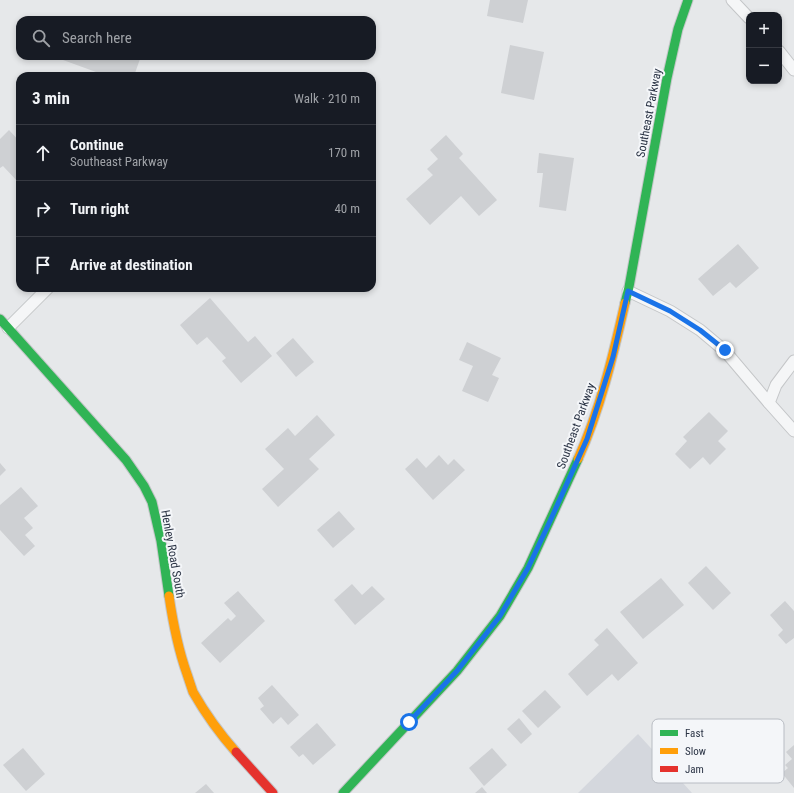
<!DOCTYPE html>
<meta charset="utf-8">
<style>
:root{--surface:#171b24;--page:#242831;--text:#f1f3f6;--muted:#9ea1a6;--line:#363941}
body{margin:0;font-family:"Roboto Condensed",sans-serif;background:var(--page);color:var(--text)}
.controls{position:absolute;right:12px;top:12px;display:grid;overflow:hidden;border-radius:8px;box-shadow:0 2px 6px #0003}
.controls button{width:36px;height:36px;display:grid;place-items:center;padding:0;border:0;border-bottom:1px solid var(--line);background:var(--surface);color:var(--text);font:20px sans-serif}
.stop{position:absolute;width:12px;height:12px;margin:-9px;border:3px solid #1a73e8;border-radius:50%;background:#fff}
.stop.end{background:#1a73e8;border-color:#fff;box-shadow:0 1px 4px #0008}
.list{margin:0;padding:0;list-style:none}
h2{display:flex;justify-content:space-between;align-items:center;height:52px;margin:0;padding:0 16px;font-size:17px}
h2 small{font-size:13px;font-weight:400;color:var(--muted)}
.list li{display:grid;grid-template-columns:26px 1fr auto;gap:12px;align-items:center;box-sizing:border-box;height:56px;padding:0 16px;border-top:1px solid var(--line)}
.list b{display:block;font-size:15px;white-space:nowrap}
.list p{margin:0;font-size:13px;white-space:nowrap;color:var(--muted)}
.list em{font-size:13px;font-style:normal;color:var(--muted)}
.icon{flex:none;width:22px;height:22px;fill:none;stroke:currentColor;stroke-width:2;stroke-linecap:round;stroke-linejoin:round}
.map{position:relative;flex:none;width:794px;height:793px;overflow:hidden}
.search{position:absolute;background:var(--surface);box-shadow:0 2px 6px #0003;left:16px;top:16px;width:360px;height:44px;display:flex;align-items:center;gap:10px;box-sizing:border-box;padding:0 14px;border-radius:12px;color:var(--muted);font-size:15px}
.panel{position:absolute;background:var(--surface);box-shadow:0 2px 6px #0003;left:16px;top:72px;width:360px;height:220px;border-radius:12px}
.map>svg:first-child{display:block}
</style>
<div class="map">
<svg width="794" height="793" viewBox="0 0 794 793">
<rect width="100%" height="100%" fill="#e6e8ea"/>
<path fill="#d4d7dd" d="M 638,734 L 692,793 L 578,793 Z"/>
<g fill="#ced0d3">
<path d="M 490,0 L 528,0 L 523,23 L 487,16 Z"/>
<path d="M 510,45 L 544,52 L 534,100 L 501,93 Z"/>
<path d="M 52,56 L 141,56 L 134,76 L 107,76 Z"/>
<path d="M 9,130 L 20,142 L 20,184 L 3,166 L 0,168 L 0,139 Z"/>
<path d="M 446,135 L 463,154 L 459,158 L 497,200 L 479,216 L 461,196 L 430,225 L 406,199 L 433,175 L 427,169 L 438,159 L 430,150 Z"/>
<path d="M 539,153 L 574,158 L 566,211 L 539,207 L 543,173 L 537,173 Z"/>
<path d="M 738,244 L 759,268 L 736,288 L 730,282 L 713,296 L 698,279 Z"/>
<path d="M 210,298 L 248,342 L 255,336 L 272,356 L 241,383 L 222,361 L 226,358 L 207,337 L 197,345 L 180,325 Z"/>
<path d="M 293,338 L 314,362 L 296,377 L 276,353 Z"/>
<path d="M 467,342 L 501,358 L 492,375 L 499,378 L 488,402 L 462,391 L 473,366 L 459,360 Z"/>
<path d="M 709,412 L 728,431 L 718,441 L 726,449 L 710,465 L 703,457 L 690,469 L 675,454 L 687,441 L 683,437 Z"/>
<path d="M 317,415 L 335,435 L 309,459 L 319,469 L 278,507 L 262,489 L 284,469 L 265,449 L 288,428 L 295,436 Z"/>
<path d="M 439,455 L 448,465 L 454,459 L 465,470 L 433,500 L 405,469 L 417,458 L 426,468 Z"/>
<path d="M 0,463 L 6,470 L 0,476 Z"/>
<path d="M 21,487 L 38,506 L 24,518 L 33,528 L 25,535 L 35,546 L 24,556 L 0,530 L 0,505 Z"/>
<path d="M 339,511 L 355,529 L 333,548 L 317,530 Z"/>
<path d="M 706,566 L 731,593 L 713,610 L 688,583 Z"/>
<path d="M 661,578 L 684,605 L 643,639 L 620,612 Z"/>
<path d="M 352,584 L 362,595 L 372,586 L 385,599 L 355,625 L 334,600 Z"/>
<path d="M 238,591 L 265,621 L 220,663 L 201,643 L 228,618 L 231,621 L 236,616 L 224,603 Z"/>
<path d="M 785,601 L 794,611 L 794,638 L 786,644 L 778,635 L 783,630 L 770,615 Z"/>
<path d="M 607,628 L 638,663 L 618,681 L 612,674 L 587,696 L 568,674 L 599,645 L 594,640 Z"/>
<path d="M 272,685 L 299,715 L 288,725 L 281,717 L 273,724 L 260,709 L 264,706 L 258,698 Z"/>
<path d="M 545,690 L 561,707 L 538,728 L 522,711 Z"/>
<path d="M 519,718 L 532,734 L 521,744 L 507,729 Z"/>
<path d="M 317,723 L 336,745 L 313,765 L 303,754 L 299,757 L 290,747 Z"/>
<path d="M 794,745 L 794,788 L 782,773 L 788,768 L 785,765 L 792,759 L 786,752 Z"/>
<path d="M 23,748 L 45,774 L 26,791 L 3,765 Z"/>
<path d="M 492,748 L 507,765 L 484,786 L 469,768 Z"/>
<path d="M 206,784 L 214,793 L 195,793 Z"/>
<path d="M 482,787 L 487,793 L 475,793 Z"/>
</g>
<g fill="none" stroke-linecap="round" stroke-linejoin="round">
<g stroke="#c4c6c8" stroke-width="13">
<g id="lane">
<path d="M 732,0 L 749,18"/>
<path d="M 779,51 L 794,70"/>
<path d="M 628,291 L 670,311 L 700,330 L 725,351 L 769,403"/>
<path d="M 8,328 L 48,288"/>
<path d="M 794,361 L 776,385 L 769,403 L 794,431"/>
</g>
</g>
<g stroke="#c4c6c8" stroke-width="11">
<g id="fast">
<path d="M 625,303 L 629,287 L 667,78 L 678,29 L 688,0"/>
<path d="M 0,319 L 126,460 L 144,486 L 152,502 L 161,541 L 169,596"/>
<path d="M 343,793 L 457,671 L 500,616 L 528,568 L 578,459"/>
</g>
</g>
<g stroke="#c4c6c8" stroke-width="11">
<g id="slow">
<path d="M 578,459 C 600,410 613,356 625,303"/>
<path d="M 169,596 C 173,623 178,649 187,674 C 189,680 191,686 193,692 C 205,713 220,734 236,752"/>
</g>
</g>
<g stroke="#c4c6c8" stroke-width="11">
<path id="jam" d="M 236,752 L 273,793"/>
</g>
<use href="#lane" stroke="#f5f6f7" stroke-width="11"/>
<use href="#fast" stroke="#30b455" stroke-width="9"/>
<use href="#slow" stroke="#ff9f0a" stroke-width="9"/>
<use href="#jam" stroke="#e5322d" stroke-width="9"/>
</g>
<g fill="none" stroke-linecap="round" stroke-linejoin="round">
<path stroke="#1a73e8" stroke-width="5" d="M 409,722 L 457,671 L 500,616 L 528,568 L 551,519 L 587,439 L 613,357 L 628,291 L 670,311 L 700,330 L 725,350"/>
</g>
<g text-anchor="middle" stroke-width="4" stroke-linejoin="round" paint-order="stroke">
<g font-size="12" fill="#2b3445" stroke="#f4f6f9">
<text transform="translate(649 113) rotate(-79)" y="4">Southeast Parkway</text>
<text transform="translate(576 426) rotate(-70)" y="4">Southeast Parkway</text>
<text transform="translate(173 554) rotate(80)" y="4">Henley Road South</text>
</g>
</g>
<rect x="652" y="719" width="132" height="64" rx="6" fill="#f4f6f9" stroke="#b8bcc3" stroke-width="1"/>
<rect x="660" y="730" width="18" height="6" fill="#30b455"/>
<rect x="660" y="748" width="18" height="6" fill="#ff9f0a"/>
<rect x="660" y="766" width="18" height="6" fill="#e5322d"/>
<g font-size="11" fill="#2b3445">
<text x="685" y="737">Fast</text>
<text x="685" y="755">Slow</text>
<text x="685" y="773">Jam</text>
</g>
</svg>
<div class="controls">
<button>+</button>
<button>−</button>
</div>
<div class="stop" style="left:409px;top:722px"></div>
<div class="stop end" style="left:725px;top:350px"></div>
<div class="search"><svg class="icon" aria-label="search" viewBox="0 0 24 24"><circle cx="10" cy="10" r="6"/><path d="M15 15l6 6"/></svg>Search here</div>
<section class="panel">
<h2>3 min<small>Walk · 210 m</small></h2>
<ul class="list">
<li><svg class="icon" aria-label="ahead" viewBox="0 0 24 24"><path d="M12 20V5M6 11l6-6 6 6"/></svg><div><b>Continue</b><p>Southeast Parkway</p></div><em>170 m</em></li>
<li><svg class="icon" aria-label="right" viewBox="0 0 24 24"><path d="M7 20v-9h11M14 6l5 5-5 5"/></svg><div><b>Turn right</b></div><em>40 m</em></li>
<li><svg class="icon" aria-label="arrive" viewBox="0 0 24 24"><path d="M6 21V4h12l-3 4 3 4H6"/></svg><div><b>Arrive at destination</b></div></li>
</ul>
</section>
</div>
